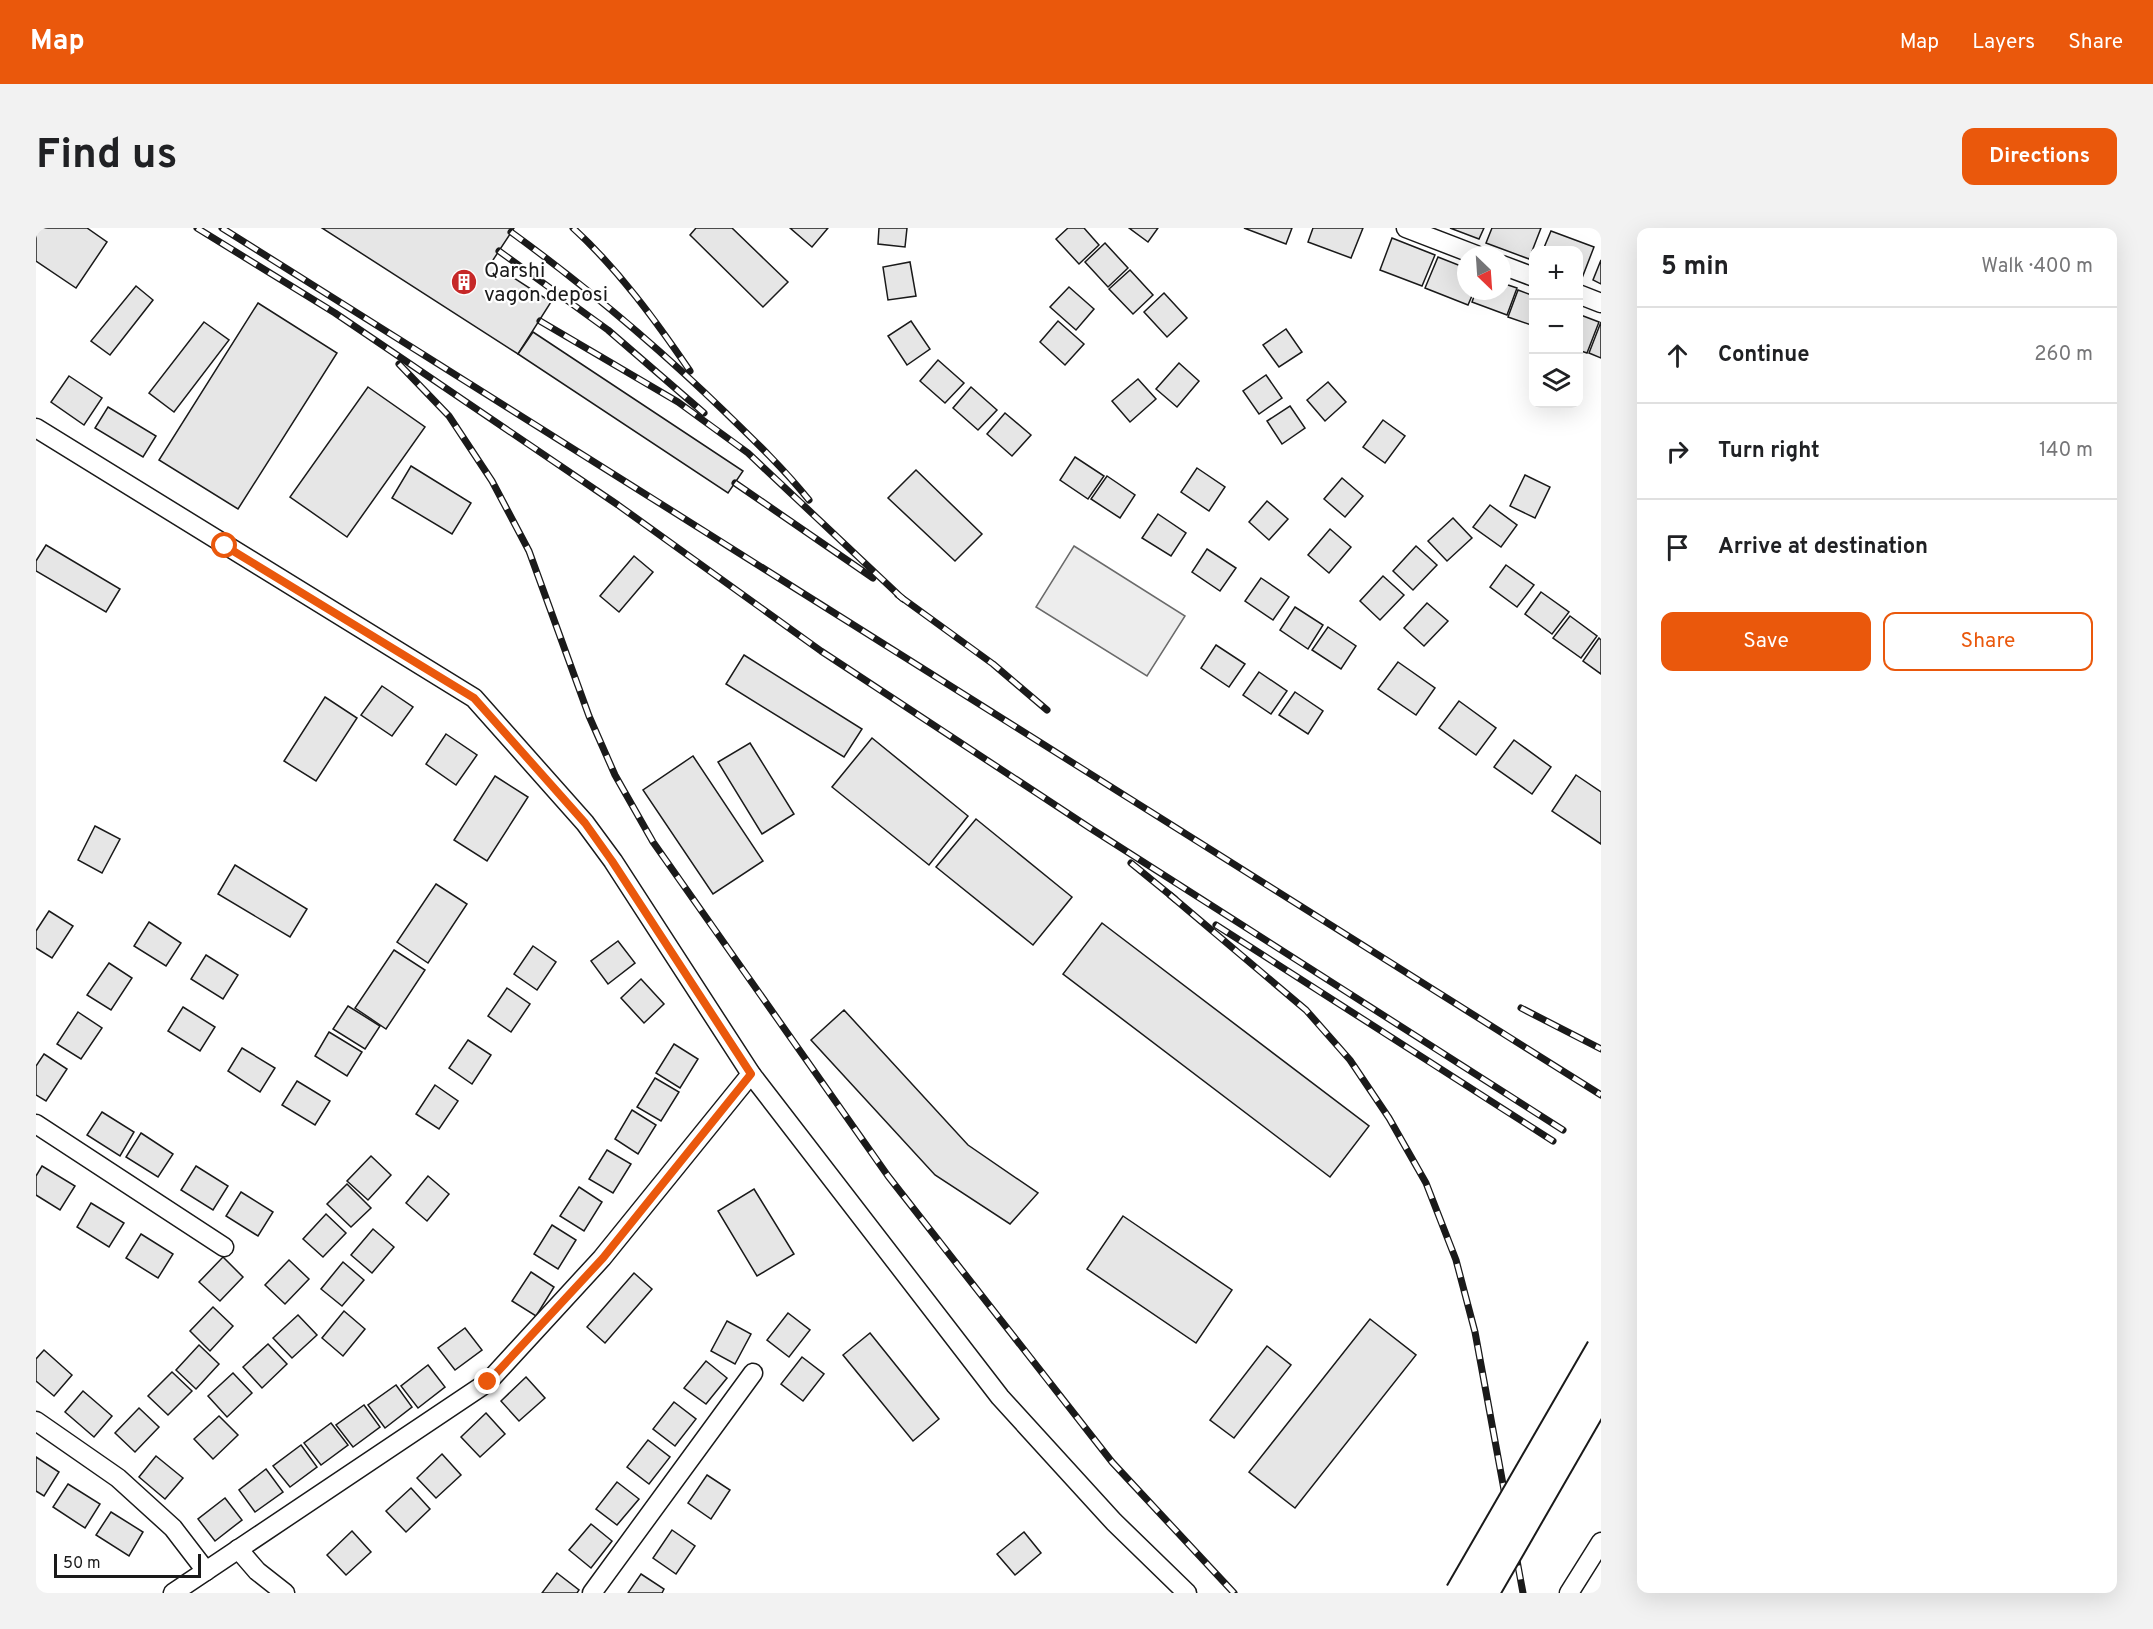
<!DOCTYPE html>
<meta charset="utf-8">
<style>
:root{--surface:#fff;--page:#f2f2f2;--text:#202124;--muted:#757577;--line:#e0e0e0;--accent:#ea580c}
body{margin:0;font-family:Overpass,sans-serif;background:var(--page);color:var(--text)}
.controls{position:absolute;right:18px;top:18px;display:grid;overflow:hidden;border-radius:12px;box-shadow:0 6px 24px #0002}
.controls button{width:54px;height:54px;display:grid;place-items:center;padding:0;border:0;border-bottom:2px solid var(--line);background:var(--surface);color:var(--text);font:30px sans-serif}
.compass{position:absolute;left:1421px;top:18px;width:54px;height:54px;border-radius:50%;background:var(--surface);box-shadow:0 6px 24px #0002;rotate:155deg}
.scale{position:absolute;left:18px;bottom:15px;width:147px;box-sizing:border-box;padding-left:6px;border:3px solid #1a1a1a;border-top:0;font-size:16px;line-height:21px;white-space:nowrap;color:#1a1a1a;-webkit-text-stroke:4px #fff;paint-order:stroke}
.stop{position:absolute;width:18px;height:18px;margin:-14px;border:4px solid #ea580c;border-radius:50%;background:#fff}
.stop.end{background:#ea580c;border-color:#fff;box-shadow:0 2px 6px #0008}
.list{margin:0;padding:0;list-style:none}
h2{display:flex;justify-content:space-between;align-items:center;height:78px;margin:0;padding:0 24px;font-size:26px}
h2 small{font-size:20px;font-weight:400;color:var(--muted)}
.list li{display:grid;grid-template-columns:39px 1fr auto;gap:18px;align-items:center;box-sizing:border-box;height:96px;padding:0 24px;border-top:2px solid var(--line)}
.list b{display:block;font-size:22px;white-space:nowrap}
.list em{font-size:20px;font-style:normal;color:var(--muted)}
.actions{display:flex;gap:12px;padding:18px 24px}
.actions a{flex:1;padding:14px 0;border:2px solid var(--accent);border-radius:12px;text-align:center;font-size:21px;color:var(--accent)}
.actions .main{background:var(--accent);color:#fff}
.icon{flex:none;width:33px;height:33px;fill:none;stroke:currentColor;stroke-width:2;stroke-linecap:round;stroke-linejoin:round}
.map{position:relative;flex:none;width:1565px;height:1365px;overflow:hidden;border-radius:12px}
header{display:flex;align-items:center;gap:36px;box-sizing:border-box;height:84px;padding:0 30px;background:var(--accent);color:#fff}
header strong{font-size:28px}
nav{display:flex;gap:33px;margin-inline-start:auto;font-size:21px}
.intro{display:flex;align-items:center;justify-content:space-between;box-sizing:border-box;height:144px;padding:0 36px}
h1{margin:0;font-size:42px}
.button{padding:15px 27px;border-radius:12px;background:var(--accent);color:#fff;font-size:21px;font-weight:700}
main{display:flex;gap:36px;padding:0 36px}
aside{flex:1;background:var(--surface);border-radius:12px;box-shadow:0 6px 24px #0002}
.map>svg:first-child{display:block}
</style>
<header>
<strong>Map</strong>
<nav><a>Map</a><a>Layers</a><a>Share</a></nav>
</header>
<div class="intro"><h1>Find us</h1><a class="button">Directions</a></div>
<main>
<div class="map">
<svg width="1565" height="1365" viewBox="0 0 1565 1365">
<rect width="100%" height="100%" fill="#fff"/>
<path fill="#ededed" stroke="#6a6a6a" stroke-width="1.5" d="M 1038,318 L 1149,388 L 1111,448 L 1000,379 Z"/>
<g fill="#e6e6e6" stroke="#1a1a1a" stroke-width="1.5">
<path d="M 0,0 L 51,0 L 71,14 L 40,60 L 0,33 Z"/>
<path d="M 286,0 L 478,0 L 455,35 L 515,74 L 482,126 Z"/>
<path d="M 660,0 L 696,0 L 752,54 L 727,79 L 654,7 Z"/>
<path d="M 754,0 L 792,0 L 776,19 Z"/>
<path d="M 843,0 L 871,0 L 869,19 L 842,16 Z"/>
<path d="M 1032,0 L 1048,0 L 1063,17 L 1043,36 L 1020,11 Z"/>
<path d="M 1093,0 L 1122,0 L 1112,14 Z"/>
<path d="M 1208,0 L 1256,0 L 1250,16 Z"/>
<path d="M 1277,0 L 1327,0 L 1315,30 L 1272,14 Z"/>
<path d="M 1414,0 L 1448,0 L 1443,11 Z"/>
<path d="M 1456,0 L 1505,0 L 1493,31 L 1450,15 Z"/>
<path d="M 1515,3 L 1558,19 L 1546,50 L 1542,49 L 1542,22 L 1507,22 Z"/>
<path d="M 1356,10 L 1399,27 L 1386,58 L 1344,42 Z"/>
<path d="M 1069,15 L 1092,40 L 1072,59 L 1049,34 Z"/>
<path d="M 1402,29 L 1430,40 L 1430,63 L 1438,63 L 1432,77 L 1389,60 Z"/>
<path d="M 1565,32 L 1565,56 L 1557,52 Z"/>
<path d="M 874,34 L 880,68 L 852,72 L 847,39 Z"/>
<path d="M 1094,42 L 1117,67 L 1097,86 L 1073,61 Z"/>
<path d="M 1466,55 L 1481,60 L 1471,87 L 1436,74 L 1440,63 L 1466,63 Z"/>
<path d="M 100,58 L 117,72 L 74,127 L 55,113 Z"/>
<path d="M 1033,59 L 1058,81 L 1040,102 L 1014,79 Z"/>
<path d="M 1482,62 L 1498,68 L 1498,98 L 1472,89 Z"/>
<path d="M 1128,65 L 1151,90 L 1131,109 L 1108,84 Z"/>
<path d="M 222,75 L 301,125 L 202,281 L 123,232 Z"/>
<path d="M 1542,86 L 1563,94 L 1551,125 L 1542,122 Z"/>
<path d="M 875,93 L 894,121 L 871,137 L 852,108 Z"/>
<path d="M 1022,93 L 1048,116 L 1029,137 L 1004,114 Z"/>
<path d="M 168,94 L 193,112 L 138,184 L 113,165 Z"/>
<path d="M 1565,94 L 1565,130 L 1553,125 Z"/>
<path d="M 1250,101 L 1266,124 L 1243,139 L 1227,117 Z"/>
<path d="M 497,104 L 707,243 L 692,265 L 482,126 Z"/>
<path d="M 902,132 L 928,155 L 909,175 L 884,153 Z"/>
<path d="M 1143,135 L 1163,153 L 1141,179 L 1120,161 Z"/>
<path d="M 1230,147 L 1246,170 L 1223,186 L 1207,163 Z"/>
<path d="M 33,148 L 66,170 L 48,197 L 15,174 Z"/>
<path d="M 1102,151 L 1120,171 L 1094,194 L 1076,173 Z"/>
<path d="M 1292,154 L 1310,174 L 1289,193 L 1271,172 Z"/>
<path d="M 332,159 L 389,199 L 311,309 L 254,269 Z"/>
<path d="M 935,159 L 961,182 L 942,202 L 917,180 Z"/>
<path d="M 1254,178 L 1269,200 L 1246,216 L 1231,193 Z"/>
<path d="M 72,179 L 120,208 L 107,229 L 59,200 Z"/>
<path d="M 969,185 L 995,207 L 976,228 L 951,206 Z"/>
<path d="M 1347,192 L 1369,208 L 1349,235 L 1327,219 Z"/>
<path d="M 1039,229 L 1068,248 L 1052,271 L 1024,252 Z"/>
<path d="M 375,238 L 435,275 L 416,306 L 356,270 Z"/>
<path d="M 1161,240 L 1189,259 L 1173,283 L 1145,264 Z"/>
<path d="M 880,242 L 946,306 L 919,333 L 852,270 Z"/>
<path d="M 1489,247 L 1514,259 L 1499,290 L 1474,278 Z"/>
<path d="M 1071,248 L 1099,267 L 1084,290 L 1055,271 Z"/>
<path d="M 1306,250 L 1327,268 L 1309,289 L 1288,271 Z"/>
<path d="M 1231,273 L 1252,291 L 1233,312 L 1213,294 Z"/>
<path d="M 1454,277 L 1481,297 L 1465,319 L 1437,299 Z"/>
<path d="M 1122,286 L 1150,305 L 1135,328 L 1106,310 Z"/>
<path d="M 1417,290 L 1436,310 L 1411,333 L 1392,313 Z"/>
<path d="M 1294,301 L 1315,319 L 1293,345 L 1272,327 Z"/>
<path d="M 10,317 L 84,361 L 70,384 L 0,343 L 0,333 Z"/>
<path d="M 1380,318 L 1401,337 L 1377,362 L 1357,343 Z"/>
<path d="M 1171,321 L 1200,340 L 1184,363 L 1156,344 Z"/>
<path d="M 598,328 L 617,344 L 583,384 L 564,368 Z"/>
<path d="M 1470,337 L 1498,357 L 1481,379 L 1454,359 Z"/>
<path d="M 1347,348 L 1368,367 L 1344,392 L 1324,373 Z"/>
<path d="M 1225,350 L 1253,369 L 1237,392 L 1209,373 Z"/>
<path d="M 1505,364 L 1533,384 L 1516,406 L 1489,386 Z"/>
<path d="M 1391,375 L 1412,393 L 1388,418 L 1368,400 Z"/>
<path d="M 1259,379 L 1287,397 L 1272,421 L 1244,402 Z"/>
<path d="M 1534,388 L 1561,408 L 1545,430 L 1517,410 Z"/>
<path d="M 1292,399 L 1320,418 L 1305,441 L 1276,422 Z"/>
<path d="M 1563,410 L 1565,412 L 1565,446 L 1547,433 Z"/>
<path d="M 1180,417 L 1209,436 L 1193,459 L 1165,440 Z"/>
<path d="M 708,427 L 826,501 L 808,529 L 690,456 Z"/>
<path d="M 1362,434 L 1399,460 L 1380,487 L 1342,461 Z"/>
<path d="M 1223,444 L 1251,463 L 1235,486 L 1207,467 Z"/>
<path d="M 346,458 L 377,479 L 356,508 L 325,487 Z"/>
<path d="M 1259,464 L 1287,483 L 1272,506 L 1243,487 Z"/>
<path d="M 289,469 L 321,490 L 280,553 L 248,533 Z"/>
<path d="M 1423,473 L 1460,500 L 1440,527 L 1403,500 Z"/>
<path d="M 410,506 L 441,527 L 420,557 L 390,536 Z"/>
<path d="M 836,510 L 932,588 L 893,637 L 796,559 Z"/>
<path d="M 1478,512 L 1515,539 L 1496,566 L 1458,539 Z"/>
<path d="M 714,515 L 758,586 L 726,606 L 682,534 Z"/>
<path d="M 657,528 L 727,633 L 677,666 L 607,562 Z"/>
<path d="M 1540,547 L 1565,564 L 1565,616 L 1516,583 Z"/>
<path d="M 459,548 L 492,569 L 451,633 L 418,612 Z"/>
<path d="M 940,591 L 1036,669 L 997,717 L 900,639 Z"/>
<path d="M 59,598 L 84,611 L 66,645 L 42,632 Z"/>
<path d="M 199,637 L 271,681 L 254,709 L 182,666 Z"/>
<path d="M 400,656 L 431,676 L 392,735 L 361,714 Z"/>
<path d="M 13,683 L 37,698 L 16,730 L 0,720 L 0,703 Z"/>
<path d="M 113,694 L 145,715 L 130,738 L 98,718 Z"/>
<path d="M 1066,695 L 1333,898 L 1294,949 L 1027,746 Z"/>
<path d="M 582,713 L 599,735 L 572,756 L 555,733 Z"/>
<path d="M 497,718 L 520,734 L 501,762 L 478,746 Z"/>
<path d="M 358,722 L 389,742 L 350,801 L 319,780 Z"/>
<path d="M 170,727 L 202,747 L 187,771 L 155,751 Z"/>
<path d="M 73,735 L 96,750 L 75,782 L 51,767 Z"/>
<path d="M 605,751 L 628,776 L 608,795 L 585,770 Z"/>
<path d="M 471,760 L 494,776 L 475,804 L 452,788 Z"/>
<path d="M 312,778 L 344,798 L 329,821 L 297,801 Z"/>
<path d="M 147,779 L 179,799 L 164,823 L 132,803 Z"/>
<path d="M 808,782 L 932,917 L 1002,965 L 974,996 L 899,947 L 775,812 Z"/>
<path d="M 42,784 L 66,800 L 45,831 L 21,816 Z"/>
<path d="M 293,804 L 326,824 L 311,848 L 279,828 Z"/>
<path d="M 432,812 L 455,827 L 436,856 L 413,840 Z"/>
<path d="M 638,816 L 662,831 L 644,860 L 620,845 Z"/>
<path d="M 206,820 L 239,840 L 224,864 L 192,843 Z"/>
<path d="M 8,826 L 31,841 L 10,873 L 0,867 L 0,838 Z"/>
<path d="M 619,850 L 643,864 L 625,893 L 601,879 Z"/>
<path d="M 261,853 L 294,873 L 279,897 L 246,877 Z"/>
<path d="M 399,857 L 422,873 L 403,901 L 380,886 Z"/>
<path d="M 596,882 L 620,897 L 602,926 L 579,911 Z"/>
<path d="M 66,884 L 98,904 L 84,928 L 51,907 Z"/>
<path d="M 105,905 L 137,926 L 122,949 L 90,929 Z"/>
<path d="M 571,922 L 595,936 L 577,965 L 553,951 Z"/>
<path d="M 335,928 L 355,947 L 332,972 L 311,953 Z"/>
<path d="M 6,938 L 39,958 L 24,982 L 0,967 L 0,948 Z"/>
<path d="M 160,938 L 192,958 L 177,982 L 145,962 Z"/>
<path d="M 392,948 L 413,966 L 391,993 L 370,975 Z"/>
<path d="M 311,956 L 335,980 L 315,999 L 291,976 Z"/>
<path d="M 543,959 L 566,974 L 548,1003 L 524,988 Z"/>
<path d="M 718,961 L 758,1026 L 721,1048 L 682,983 Z"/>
<path d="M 205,964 L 237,984 L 222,1008 L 190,988 Z"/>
<path d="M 55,975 L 88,995 L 73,1019 L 41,999 Z"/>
<path d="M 290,986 L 310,1005 L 287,1029 L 267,1011 Z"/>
<path d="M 1087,988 L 1196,1062 L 1160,1115 L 1051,1041 Z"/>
<path d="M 516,997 L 540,1012 L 522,1041 L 498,1026 Z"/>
<path d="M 337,1001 L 358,1019 L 336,1045 L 315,1027 Z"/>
<path d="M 105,1006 L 137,1026 L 122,1050 L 90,1030 Z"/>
<path d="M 187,1029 L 207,1049 L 184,1073 L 163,1054 Z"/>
<path d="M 253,1032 L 273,1051 L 249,1076 L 229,1057 Z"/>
<path d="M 307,1034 L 328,1052 L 306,1078 L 285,1061 Z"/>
<path d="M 495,1044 L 518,1059 L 500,1088 L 476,1073 Z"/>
<path d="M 598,1045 L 616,1061 L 569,1115 L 551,1099 Z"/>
<path d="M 177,1079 L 197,1098 L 174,1123 L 154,1103 Z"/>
<path d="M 308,1083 L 329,1101 L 307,1128 L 286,1110 Z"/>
<path d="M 752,1085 L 774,1102 L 753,1129 L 731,1112 Z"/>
<path d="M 262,1087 L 281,1107 L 256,1130 L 237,1110 Z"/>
<path d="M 1334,1091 L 1380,1127 L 1259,1280 L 1213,1244 Z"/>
<path d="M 691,1093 L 715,1106 L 699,1136 L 675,1123 Z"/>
<path d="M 429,1100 L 446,1122 L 419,1142 L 402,1120 Z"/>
<path d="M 834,1105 L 903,1191 L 877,1213 L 807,1127 Z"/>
<path d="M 232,1116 L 251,1136 L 226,1160 L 207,1139 Z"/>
<path d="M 163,1117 L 183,1136 L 160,1161 L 140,1142 Z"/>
<path d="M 1231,1118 L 1255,1137 L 1198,1210 L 1174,1192 Z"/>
<path d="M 8,1122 L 36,1147 L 18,1168 L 0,1153 L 0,1131 Z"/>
<path d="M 766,1129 L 788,1146 L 767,1173 L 745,1156 Z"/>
<path d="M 670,1133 L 691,1150 L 670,1176 L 648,1160 Z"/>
<path d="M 392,1137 L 409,1159 L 382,1180 L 365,1158 Z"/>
<path d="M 136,1144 L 156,1163 L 132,1187 L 112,1168 Z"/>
<path d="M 197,1145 L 216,1165 L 191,1189 L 172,1168 Z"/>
<path d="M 490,1149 L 509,1170 L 483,1193 L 465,1173 Z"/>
<path d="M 360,1157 L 376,1179 L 349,1200 L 332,1177 Z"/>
<path d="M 47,1163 L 76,1188 L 58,1209 L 29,1184 Z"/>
<path d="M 638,1174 L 660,1191 L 639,1218 L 617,1201 Z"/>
<path d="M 328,1177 L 344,1199 L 317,1219 L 300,1197 Z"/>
<path d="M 103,1180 L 123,1199 L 99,1224 L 79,1205 Z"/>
<path d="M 450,1185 L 469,1206 L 444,1229 L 425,1209 Z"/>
<path d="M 183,1188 L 202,1207 L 177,1231 L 158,1211 Z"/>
<path d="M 295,1195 L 312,1217 L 285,1237 L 268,1215 Z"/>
<path d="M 612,1212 L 634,1229 L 613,1256 L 591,1239 Z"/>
<path d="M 265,1217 L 281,1239 L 254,1259 L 237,1238 Z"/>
<path d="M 406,1226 L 425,1247 L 400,1270 L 381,1250 Z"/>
<path d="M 120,1228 L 147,1250 L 129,1271 L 103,1249 Z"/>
<path d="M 0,1229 L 23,1244 L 8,1268 L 0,1263 Z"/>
<path d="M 230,1241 L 247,1264 L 219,1284 L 203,1262 Z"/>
<path d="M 671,1247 L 694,1262 L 675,1291 L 652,1275 Z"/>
<path d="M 581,1254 L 603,1271 L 581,1297 L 560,1281 Z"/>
<path d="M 32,1256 L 64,1276 L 49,1300 L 17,1279 Z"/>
<path d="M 375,1260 L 394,1281 L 370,1304 L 350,1283 Z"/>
<path d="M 189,1270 L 206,1292 L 179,1313 L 162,1291 Z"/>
<path d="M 75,1284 L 107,1304 L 93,1328 L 60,1307 Z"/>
<path d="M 555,1296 L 576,1313 L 555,1340 L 533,1322 Z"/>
<path d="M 636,1302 L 659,1318 L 640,1346 L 617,1330 Z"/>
<path d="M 316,1303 L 335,1324 L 310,1347 L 291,1327 Z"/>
<path d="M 988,1304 L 1005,1325 L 979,1347 L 961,1326 Z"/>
<path d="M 521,1345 L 543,1362 L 541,1365 L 506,1365 Z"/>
<path d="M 605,1346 L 628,1361 L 626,1365 L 592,1365 Z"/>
</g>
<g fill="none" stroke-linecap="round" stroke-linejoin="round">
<g stroke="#1a1a1a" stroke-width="21">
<g id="street">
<path d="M 1370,0 L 1440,27"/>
<path d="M 1466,37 L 1498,49"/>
<path d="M 1542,66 L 1565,75"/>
<path d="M 0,200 L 438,470 L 549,595 L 577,633 L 715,846 L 964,1169 L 1078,1294 L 1151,1365"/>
<path d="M 0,896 L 188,1019"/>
<path d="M 0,1193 L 82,1250 L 137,1300 L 170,1343"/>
<path d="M 202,1321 L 221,1343 L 249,1365"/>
<path d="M 137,1365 L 452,1154 L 566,1030 L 715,846"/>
<path d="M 556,1365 L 717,1145"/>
<path d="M 1533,1365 L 1565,1314"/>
</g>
</g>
<use href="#street" stroke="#fff" stroke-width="18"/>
<g stroke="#1a1a1a" stroke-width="7">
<g id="rail">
<path d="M 161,0 L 299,85 L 582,277 L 785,423 L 1054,600 L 1527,902"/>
<path d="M 186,0 L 1565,867"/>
<path d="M 537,0 C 582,41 620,93 654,143"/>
<path d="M 475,4 C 552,60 623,120 691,186 C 720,214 748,241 773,272"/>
<path d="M 463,23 L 572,102 L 668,185"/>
<path d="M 504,93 L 642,174 L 712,225 L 867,371"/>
<path d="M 363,136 L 413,188 L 456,253 L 493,323 L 553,488 L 579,547 L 617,614 L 852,948 L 1076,1234 L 1198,1365"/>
<path d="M 699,255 L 837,350"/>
<path d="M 862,367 L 957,436 L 1011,482"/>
<path d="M 1095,635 L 1139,671"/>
<path d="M 1134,667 L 1270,782 L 1314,832 L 1353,890 L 1390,955 L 1420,1032 L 1439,1104 L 1487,1365"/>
<path d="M 1180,697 L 1517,913"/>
<path d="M 1485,780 L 1565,821"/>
</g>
</g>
<use href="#rail" stroke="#fff" stroke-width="4.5" stroke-dasharray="14" stroke-linecap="butt"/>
<g stroke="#1a1a1a" stroke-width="32" stroke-linecap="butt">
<g id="primary-bridge">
<path d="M 1424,1365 L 1565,1121"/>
<path d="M 1448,1365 L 1565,1162"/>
</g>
</g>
<use href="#primary-bridge" stroke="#fff" stroke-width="28"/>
</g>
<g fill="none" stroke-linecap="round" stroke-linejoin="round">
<path stroke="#ea580c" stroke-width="8" d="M 189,318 L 438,470 L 549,595 L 576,633 L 715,846 L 567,1030 L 452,1154"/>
</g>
<defs>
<g id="building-disc" transform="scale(1.35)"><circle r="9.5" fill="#c62828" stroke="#fff"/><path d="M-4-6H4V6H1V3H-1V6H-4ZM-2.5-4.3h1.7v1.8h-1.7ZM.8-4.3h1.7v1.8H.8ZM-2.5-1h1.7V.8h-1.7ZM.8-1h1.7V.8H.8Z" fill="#fff"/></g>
</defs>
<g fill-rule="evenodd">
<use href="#building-disc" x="428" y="54"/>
</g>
<g text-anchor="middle" stroke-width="4.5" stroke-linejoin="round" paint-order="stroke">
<g font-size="21" fill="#1a1a1a" stroke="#fff" text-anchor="start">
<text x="448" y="49">Qarshi<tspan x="448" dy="24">vagon deposi</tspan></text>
</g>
</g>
</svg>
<div class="controls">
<button>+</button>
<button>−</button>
<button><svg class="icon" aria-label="layers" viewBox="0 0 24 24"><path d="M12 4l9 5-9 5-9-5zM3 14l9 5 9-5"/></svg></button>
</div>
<svg class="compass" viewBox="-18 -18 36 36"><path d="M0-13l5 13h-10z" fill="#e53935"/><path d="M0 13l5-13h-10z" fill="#757577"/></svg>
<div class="scale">50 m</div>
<div class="stop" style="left:189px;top:318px"></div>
<div class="stop end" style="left:452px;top:1154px"></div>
</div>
<aside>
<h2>5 min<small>Walk · 400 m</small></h2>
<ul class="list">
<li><svg class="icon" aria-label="ahead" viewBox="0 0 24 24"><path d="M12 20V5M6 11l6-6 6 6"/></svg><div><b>Continue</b></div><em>260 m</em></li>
<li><svg class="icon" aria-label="right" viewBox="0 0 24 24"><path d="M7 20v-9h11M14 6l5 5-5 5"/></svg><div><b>Turn right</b></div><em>140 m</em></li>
<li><svg class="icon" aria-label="arrive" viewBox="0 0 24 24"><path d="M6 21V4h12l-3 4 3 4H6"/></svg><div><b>Arrive at destination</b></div></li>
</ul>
<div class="actions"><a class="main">Save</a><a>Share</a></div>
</aside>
</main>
